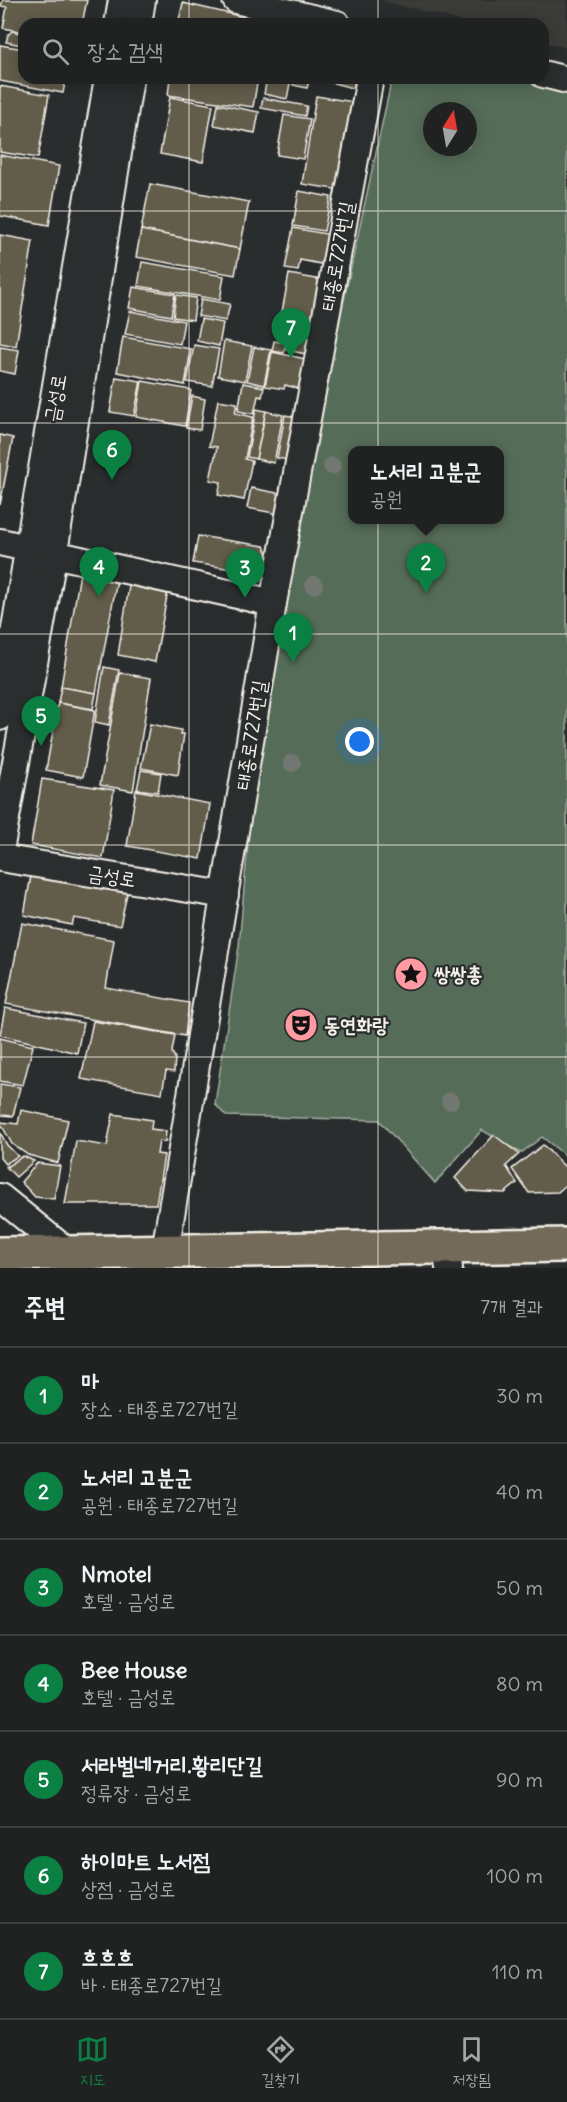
<!DOCTYPE html>
<html lang="ko">
<meta charset="utf-8">
<style>
:root{--surface:#202222;--page:#282a2a;--text:#f1f3f6;--muted:#a2a4a5;--line:#3d3f40;--accent:#0b8043}
body{margin:0;font-family:Delius,"Poor Story",sans-serif;background:var(--page);color:var(--text)}
.compass{position:absolute;left:423px;top:102px;width:54px;height:54px;border-radius:50%;background:var(--surface);box-shadow:0 3px 15px #0003;rotate:11deg}
.you{position:absolute;left:360px;top:742px;width:21px;height:21px;margin:-15px;border:4px solid #fff;border-radius:50%;background:#1a73e8;box-shadow:0 0 0 9px #1a73e833}
.badge{display:grid;place-items:center;width:39px;height:39px;border-radius:50%;background:var(--accent);color:#fff;font-size:20px;font-weight:700}
.pin{position:absolute;translate:-50% -50px;filter:drop-shadow(0 2px 3px #0008)}
.pin::after{content:'';position:absolute;top:32px;width:21px;height:18px;background:inherit;clip-path:polygon(0 0,100% 0,50% 100%)}
.popup{position:absolute;left:348px;top:446px;width:156px;height:78px;box-sizing:border-box;display:grid;place-content:center;border-radius:12px;background:var(--surface);filter:drop-shadow(0 2px 4px #0005);font-size:20px;white-space:nowrap;color:var(--muted)}
.popup b{font-size:22px;color:var(--text)}
.popup::after{content:'';position:absolute;left:50%;top:100%;margin-left:-12px;border:12px solid transparent;border-top-color:var(--surface)}
.list{margin:0;padding:0;list-style:none}
h2{display:flex;justify-content:space-between;align-items:center;height:78px;margin:0;padding:0 24px;font-size:26px}
h2 small{font-size:20px;font-weight:400;color:var(--muted)}
.list li{display:grid;grid-template-columns:39px 1fr auto;gap:18px;align-items:center;box-sizing:border-box;height:96px;padding:0 24px;border-top:2px solid var(--line)}
.list b{display:block;font-size:22px;white-space:nowrap}
.list p{margin:0;font-size:20px;white-space:nowrap;color:var(--muted)}
.list em{font-size:20px;font-style:normal;color:var(--muted)}
.icon{flex:none;width:33px;height:33px;fill:none;stroke:currentColor;stroke-width:2;stroke-linecap:round;stroke-linejoin:round}
.map{position:relative;flex:none;width:567px;height:1268px;overflow:hidden}
.search{position:absolute;background:var(--surface);box-shadow:0 3px 15px #0003;left:18px;right:18px;top:18px;height:66px;display:flex;align-items:center;gap:15px;box-sizing:border-box;padding:0 21px;border-radius:18px;color:var(--muted);font-size:22px}
.sheet{height:750px;background:var(--surface)}
nav{display:flex;justify-content:space-around;align-items:center;box-sizing:border-box;height:84px;border-top:2px solid var(--line);background:var(--surface);font-size:16px;color:var(--muted)}
nav a{display:grid;justify-items:center;gap:3px}
nav .on{color:var(--accent)}
.map>svg:first-child{display:block}
</style>
<div class="map">
<svg width="567" height="1268" viewBox="0 0 567 1268">
<rect width="100%" height="100%" fill="#2a2d2e"/>
<filter id="ink" filterUnits="userSpaceOnUse"><feTurbulence type="fractalNoise" baseFrequency=".0167" numOctaves="2"/><feDisplacementMap in="SourceGraphic" scale="12" xChannelSelector="R" yChannelSelector="G"/><feConvolveMatrix kernelMatrix="1 2 1 2 8 2 1 2 1" color-interpolation-filters="sRGB"/></filter>
<g filter="url(#ink)">
<path fill="#3b3b37" d="M 379,0 L 567,0 L 567,48 L 543,42 L 543,24 L 473,24 Z"/>
<path fill="#556c59" stroke="#a4aea0" stroke-width="1.5" fill-rule="evenodd" d="M 392,78 L 515,78 L 567,90 L 567,1157 L 542,1137 L 521,1153 L 482,1130 L 435,1183 L 379,1120 L 226,1116 L 215,1104 L 239,946 L 257,740 L 312,447 ZM 432,111 L 468,111 L 468,147 L 432,147 ZM 352,450 L 500,450 L 500,520 L 352,520 Z"/>
<g fill="#625b4b" stroke="#f4f1e8" stroke-width="1.5">
<path d="M 3,0 L 87,0 L 82,24 L 24,24 L 24,32 L 3,28 L 7,7 L 1,6 Z"/>
<path d="M 183,3 L 269,23 L 269,24 L 178,24 Z"/>
<path d="M 12,31 L 24,34 L 22,45 L 6,42 L 8,35 Z"/>
<path d="M 0,45 L 24,49 L 24,78 L 66,78 L 63,93 L 0,81 Z"/>
<path d="M 170,78 L 258,78 L 253,107 L 168,95 Z"/>
<path d="M 267,78 L 291,78 L 287,99 L 264,94 Z"/>
<path d="M 294,78 L 310,78 L 307,88 L 293,85 Z"/>
<path d="M 314,78 L 356,78 L 353,88 Z"/>
<path d="M 0,86 L 49,95 L 38,158 L 0,152 Z"/>
<path d="M 316,96 L 354,102 L 340,190 L 302,184 Z"/>
<path d="M 170,97 L 213,105 L 203,162 L 160,154 Z"/>
<path d="M 263,98 L 307,106 L 305,116 L 261,108 Z"/>
<path d="M 218,104 L 259,112 L 255,133 L 214,125 Z"/>
<path d="M 284,115 L 310,119 L 303,159 L 277,155 Z"/>
<path d="M 0,155 L 59,166 L 49,225 L 0,216 Z"/>
<path d="M 150,184 L 249,202 L 240,249 L 141,230 Z"/>
<path d="M 299,191 L 331,197 L 324,231 L 293,226 Z"/>
<path d="M 293,228 L 332,235 L 326,265 L 300,260 L 298,271 L 285,269 Z"/>
<path d="M 141,230 L 240,249 L 235,275 L 136,257 Z"/>
<path d="M 0,235 L 33,241 L 16,346 L 0,343 Z"/>
<path d="M 142,262 L 224,276 L 220,300 L 138,286 Z"/>
<path d="M 289,274 L 327,281 L 317,330 L 280,323 Z"/>
<path d="M 133,287 L 175,294 L 171,316 L 129,308 Z"/>
<path d="M 176,295 L 196,298 L 193,320 L 173,317 Z"/>
<path d="M 201,299 L 230,304 L 226,321 L 198,316 Z"/>
<path d="M 130,311 L 184,321 L 180,344 L 125,334 Z"/>
<path d="M 201,319 L 223,323 L 219,346 L 197,341 Z"/>
<path d="M 290,331 L 310,335 L 306,354 L 287,350 Z"/>
<path d="M 123,337 L 191,349 L 185,385 L 117,372 Z"/>
<path d="M 224,341 L 252,346 L 245,381 L 218,376 Z"/>
<path d="M 274,341 L 286,343 L 284,353 L 272,351 Z"/>
<path d="M 194,345 L 219,349 L 212,386 L 187,382 Z"/>
<path d="M 0,347 L 19,350 L 15,374 L 0,371 Z"/>
<path d="M 254,347 L 271,350 L 264,385 L 247,381 Z"/>
<path d="M 272,352 L 306,359 L 300,389 L 285,385 L 284,389 L 265,386 Z"/>
<path d="M 116,377 L 141,381 L 134,416 L 110,412 Z"/>
<path d="M 142,381 L 191,390 L 185,426 L 136,417 Z"/>
<path d="M 243,383 L 264,387 L 262,397 L 258,396 L 254,414 L 238,411 Z"/>
<path d="M 192,396 L 205,399 L 200,430 L 186,428 Z"/>
<path d="M 218,400 L 237,403 L 235,413 L 253,417 L 245,459 L 252,461 L 244,500 L 218,495 L 221,482 L 210,480 L 217,447 L 209,446 Z"/>
<path d="M 256,409 L 266,411 L 256,459 L 247,457 Z"/>
<path d="M 266,411 L 283,415 L 274,463 L 256,459 Z"/>
<path d="M 285,415 L 296,417 L 288,460 L 277,458 Z"/>
<path d="M 0,435 L 13,438 L 0,505 Z"/>
<path d="M 251,488 L 288,495 L 284,515 L 247,508 Z"/>
<path d="M 198,536 L 264,546 L 268,554 L 265,574 L 193,563 Z"/>
<path d="M 80,573 L 117,580 L 96,693 L 61,687 Z"/>
<path d="M 143,580 L 169,585 L 155,662 L 118,655 L 129,586 Z"/>
<path d="M 104,667 L 119,670 L 109,725 L 95,722 Z"/>
<path d="M 120,673 L 151,678 L 133,791 L 100,785 Z"/>
<path d="M 61,687 L 96,693 L 93,709 L 58,703 Z"/>
<path d="M 58,703 L 95,710 L 83,777 L 46,770 Z"/>
<path d="M 150,724 L 181,730 L 180,734 L 184,734 L 178,775 L 141,768 Z"/>
<path d="M 141,770 L 161,773 L 158,792 L 137,789 Z"/>
<path d="M 42,779 L 114,790 L 103,858 L 31,845 Z"/>
<path d="M 136,790 L 210,804 L 201,859 L 127,846 Z"/>
<path d="M 32,870 L 128,889 L 120,926 L 74,918 L 72,925 L 24,915 Z"/>
<path d="M 22,923 L 114,940 L 106,988 L 189,1003 L 185,1036 L 6,1004 Z"/>
<path d="M 5,1008 L 83,1023 L 77,1053 L 0,1035 Z"/>
<path d="M 93,1021 L 175,1035 L 172,1052 L 175,1058 L 174,1072 L 166,1071 L 162,1093 L 81,1079 Z"/>
<path d="M 0,1038 L 33,1046 L 23,1085 L 0,1081 Z"/>
<path d="M 0,1084 L 20,1087 L 13,1116 L 0,1115 Z"/>
<path d="M 21,1110 L 68,1120 L 58,1163 L 28,1155 L 12,1144 L 0,1122 L 18,1124 Z"/>
<path d="M 113,1114 L 152,1120 L 151,1129 L 166,1131 L 165,1142 L 159,1141 L 157,1154 L 164,1155 L 156,1204 L 65,1204 L 76,1141 L 107,1146 Z"/>
<path d="M 0,1132 L 7,1145 L 18,1156 L 5,1164 L 0,1158 Z"/>
<path d="M 494,1135 L 519,1154 L 506,1166 L 517,1183 L 505,1193 L 468,1191 L 455,1178 Z"/>
<path d="M 543,1145 L 567,1169 L 567,1184 L 558,1192 L 529,1193 L 512,1169 Z"/>
<path d="M 23,1156 L 34,1161 L 16,1177 L 6,1167 Z"/>
<path d="M 37,1163 L 60,1166 L 54,1199 L 35,1197 L 21,1182 Z"/>
</g>
<g fill="none" stroke-linecap="round" stroke-linejoin="round">
<g stroke="#f4f1e8" stroke-width="30">
<g id="minor">
<path d="M 236,0 L 337,24"/>
<path d="M 118,24 L 122,0"/>
<path d="M 138,24 L 142,0"/>
<path d="M 543,74 L 567,80"/>
<path d="M 0,542 L 273,603"/>
<path d="M 0,717 L 108,78"/>
<path d="M 0,851 L 54,552 L 130,78"/>
<path d="M 0,858 L 225,895"/>
<path d="M 0,1197 L 69,1253"/>
<path d="M 446,1246 L 449,1268"/>
<path d="M 165,1251 L 273,603 L 370,78"/>
</g>
</g>
<g stroke="#f4f1e8" stroke-width="38">
<path id="major" d="M 0,1254 L 567,1245"/>
</g>
<use href="#minor" stroke="#2a2d2e" stroke-width="26"/>
<use href="#major" stroke="#736b5a" stroke-width="33"/>
</g>
<g fill="#727871">
<circle cx="332" cy="466" r="9"/>
<circle cx="314" cy="585" r="9"/>
<circle cx="292" cy="763" r="9"/>
<circle cx="450" cy="1101" r="9"/>
</g>
</g>
<path fill="none" stroke="#f4f1e8" stroke-width="1.5" stroke-opacity="0.55" d="M 189,0 L 189,24M 378,0 L 378,24M 189,78 L 189,1268M 378,78 L 378,1268M 0,211 L 567,211M 0,423 L 567,423M 0,634 L 567,634M 0,845 L 567,845M 0,1057 L 567,1057"/>
<defs>
<g id="sight-disc" transform="scale(1.725)"><circle r="9.5" fill="#ff9aa2" stroke="#2a2d2e"/><path d="M0-6L1.8-2.2L6-1.7L2.9 1.2L3.7 5.4L0 3.3L-3.7 5.4L-2.9 1.2L-6-1.7L-1.8-2.2Z" fill="#111"/></g>
<g id="theatre-disc" transform="scale(1.725)"><circle r="9.5" fill="#ff9aa2" stroke="#2a2d2e"/><path d="M-5-5.5Q0-4 5-5.5V0Q5 5 0 6Q-5 5-5 0ZM-3.3-2.5H-1v1.5H-3.3ZM1-2.5H3.3v1.5H1ZM-2.8 1Q0 5.5 2.8 1Z" fill="#111"/></g>
</defs>
<g fill-rule="evenodd">
<use href="#sight-disc" x="411" y="974"/>
<use href="#theatre-disc" x="301" y="1025"/>
</g>
<g text-anchor="middle" stroke-width="4.5" stroke-linejoin="round" paint-order="stroke">
<g font-size="20" fill="#f4f1e8" stroke="#2a2d2e">
<text transform="translate(337 256) rotate(-80)" y="7">태종로727번길</text>
<text transform="translate(55 398) rotate(-80)" y="7">금성로</text>
<text transform="translate(251 735) rotate(-81)" y="7">태종로727번길</text>
<text transform="translate(112 876) rotate(9)" y="7">금성로</text>
</g>
<g font-size="20" font-weight="bold" fill="#f4f1e8" stroke="#2a2d2e" text-anchor="start">
<text x="434" y="981">쌍쌍총</text>
<text x="324" y="1032">동연화랑</text>
</g>
</g>
</svg>
<svg class="compass" viewBox="-18 -18 36 36"><path d="M0-13l5 13h-10z" fill="#e53935"/><path d="M0 13l5-13h-10z" fill="#a2a4a5"/></svg>
<div class="you"></div>
<div class="pin badge" style="left:293px;top:663px">1</div>
<div class="pin badge" style="left:426px;top:593px">2</div>
<div class="popup"><b>노서리 고분군</b>공원</div>
<div class="pin badge" style="left:245px;top:598px">3</div>
<div class="pin badge" style="left:99px;top:597px">4</div>
<div class="pin badge" style="left:41px;top:746px">5</div>
<div class="pin badge" style="left:112px;top:480px">6</div>
<div class="pin badge" style="left:291px;top:358px">7</div>
<div class="search"><svg class="icon" aria-label="search" viewBox="0 0 24 24"><circle cx="10" cy="10" r="6"/><path d="M15 15l6 6"/></svg>장소 검색</div>
</div>
<section class="sheet">
<h2>주변<small>7개 결과</small></h2>
<ul class="list">
<li><span class="badge">1</span><div><b>마</b><p>장소 · 태종로727번길</p></div><em>30 m</em></li>
<li><span class="badge">2</span><div><b>노서리 고분군</b><p>공원 · 태종로727번길</p></div><em>40 m</em></li>
<li><span class="badge">3</span><div><b>Nmotel</b><p>호텔 · 금성로</p></div><em>50 m</em></li>
<li><span class="badge">4</span><div><b>Bee House</b><p>호텔 · 금성로</p></div><em>80 m</em></li>
<li><span class="badge">5</span><div><b>서라벌네거리.황리단길</b><p>정류장 · 금성로</p></div><em>90 m</em></li>
<li><span class="badge">6</span><div><b>하이마트 노서점</b><p>상점 · 금성로</p></div><em>100 m</em></li>
<li><span class="badge">7</span><div><b>흐흐흐</b><p>바 · 태종로727번길</p></div><em>110 m</em></li>
</ul>
</section>
<nav>
<a class="on"><svg class="icon" aria-label="map" viewBox="0 0 24 24"><path d="M3 6l6-2 6 2 6-2v14l-6 2-6-2-6 2zM9 4v14M15 6v14"/></svg>지도</a>
<a><svg class="icon" aria-label="directions" viewBox="0 0 24 24"><path d="M12 3l9 9-9 9-9-9zM9 14v-3h6M13 9l2 2-2 2"/></svg>길찾기</a>
<a><svg class="icon" aria-label="saved" viewBox="0 0 24 24"><path d="M7 4h10v16l-5-4-5 4z"/></svg>저장됨</a>
</nav>
